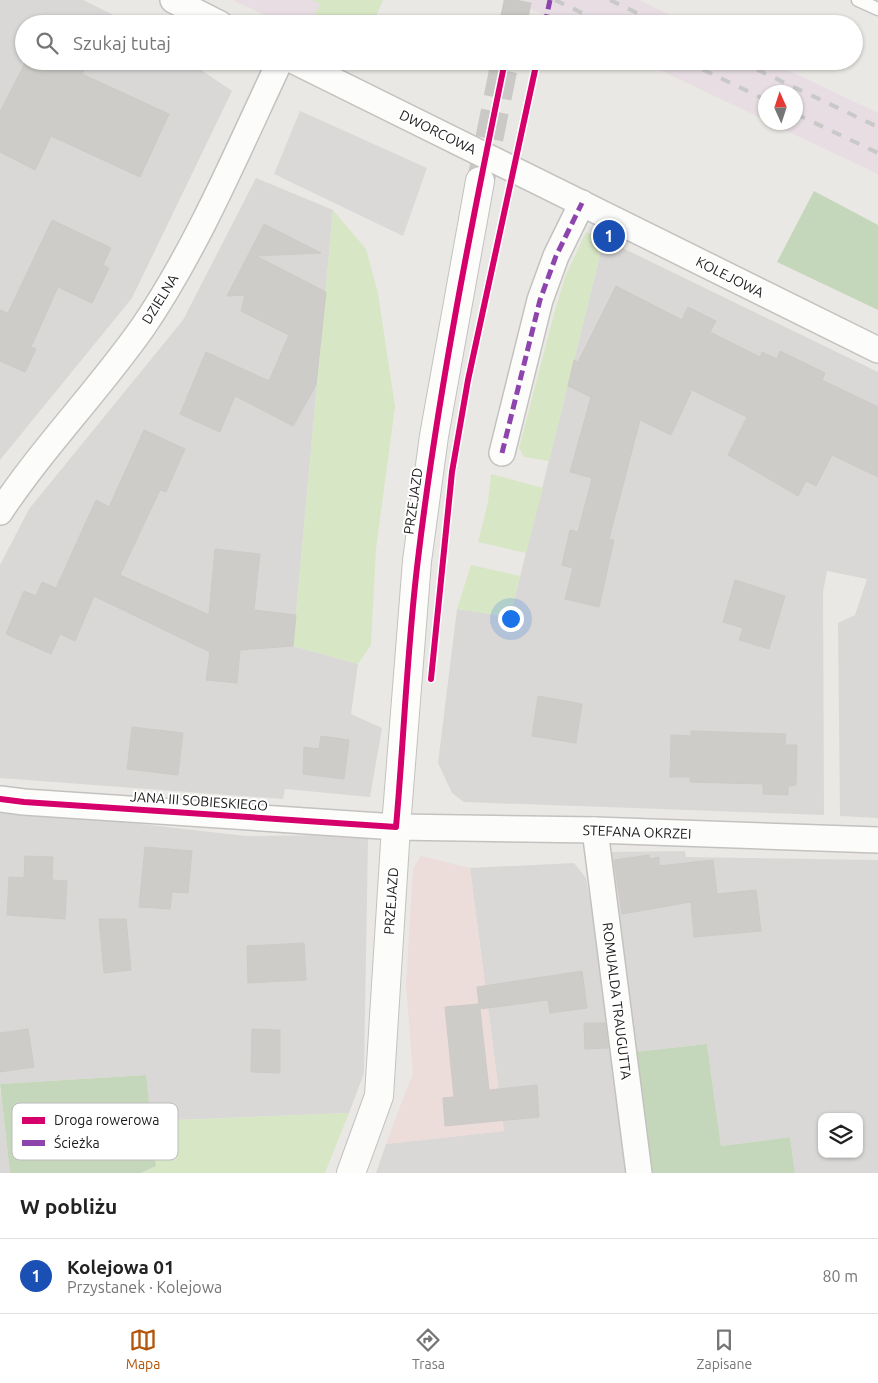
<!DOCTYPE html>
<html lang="pl">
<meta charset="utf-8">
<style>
:root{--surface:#fff;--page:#f6f6f6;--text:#222;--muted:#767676;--line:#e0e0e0;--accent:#b45309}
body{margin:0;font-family:Ubuntu,sans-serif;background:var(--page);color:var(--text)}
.controls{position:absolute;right:15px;bottom:15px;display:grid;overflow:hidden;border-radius:10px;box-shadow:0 1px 4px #0004}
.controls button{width:45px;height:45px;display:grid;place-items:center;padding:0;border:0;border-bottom:1px solid var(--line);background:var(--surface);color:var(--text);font:25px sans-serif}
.compass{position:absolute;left:758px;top:85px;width:45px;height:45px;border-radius:50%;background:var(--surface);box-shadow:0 1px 4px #0004;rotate:357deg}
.you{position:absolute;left:510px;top:618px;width:18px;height:18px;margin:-12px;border:4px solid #fff;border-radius:50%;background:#1a73e8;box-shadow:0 0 0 8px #1a73e833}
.badge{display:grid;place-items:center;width:32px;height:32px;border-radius:50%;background:var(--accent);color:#fff;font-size:16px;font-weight:700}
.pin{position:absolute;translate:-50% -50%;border:2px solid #fff;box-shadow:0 1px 5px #0006}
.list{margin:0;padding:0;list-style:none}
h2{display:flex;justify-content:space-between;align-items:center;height:65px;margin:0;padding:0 20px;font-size:21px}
h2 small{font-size:16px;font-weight:400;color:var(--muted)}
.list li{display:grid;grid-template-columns:32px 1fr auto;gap:15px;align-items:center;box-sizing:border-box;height:75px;padding:0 20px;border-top:1px solid var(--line)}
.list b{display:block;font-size:19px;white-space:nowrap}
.list p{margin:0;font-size:16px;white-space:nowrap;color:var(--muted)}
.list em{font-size:16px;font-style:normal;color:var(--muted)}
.icon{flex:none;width:28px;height:28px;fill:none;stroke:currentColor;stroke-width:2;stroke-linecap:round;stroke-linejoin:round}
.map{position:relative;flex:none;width:878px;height:1173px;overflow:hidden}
.search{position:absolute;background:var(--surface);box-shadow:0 1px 4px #0004;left:15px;right:15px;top:15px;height:55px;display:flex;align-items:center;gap:12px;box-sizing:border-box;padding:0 18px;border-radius:28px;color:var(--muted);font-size:19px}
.sheet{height:140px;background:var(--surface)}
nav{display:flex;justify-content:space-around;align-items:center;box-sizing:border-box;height:70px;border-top:1px solid var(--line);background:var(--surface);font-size:14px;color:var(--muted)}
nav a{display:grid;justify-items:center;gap:2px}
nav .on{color:var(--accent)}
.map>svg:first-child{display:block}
</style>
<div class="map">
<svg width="878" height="1173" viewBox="0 0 878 1173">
<rect width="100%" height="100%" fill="#eae8e4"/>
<g fill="#d9d8d6" fill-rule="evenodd">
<path d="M 0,0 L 83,0 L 132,24 L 24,24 L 24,61 L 188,61 L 232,91 L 132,298 L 0,460 Z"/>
<path d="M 256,178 L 333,210 L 293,646 L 358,664 L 351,714 L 382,728 L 370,797 L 285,789 L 283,799 L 0,778 L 0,565 L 29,509 L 183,320 Z"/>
<path d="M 604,239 L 878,372 L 878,818 L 840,816 L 838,623 L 855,615 L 867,579 L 827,571 L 823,592 L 824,815 L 464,802 L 452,793 L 438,763 L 457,609 L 510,617 Z"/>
<path d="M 0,812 L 114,821 L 246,836 L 331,835 L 368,839 L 364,1073 L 349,1113 L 152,1121 L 145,1075 L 0,1084 Z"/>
<path d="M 685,851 L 686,857 L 878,860 L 878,1173 L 795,1173 L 790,1137 L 721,1146 L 707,1044 L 634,1052 L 607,852 ZM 822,1117 L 859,1117 L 859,1154 L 822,1154 Z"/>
<path d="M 574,863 L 586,878 L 612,1022 L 629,1173 L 376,1173 L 386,1144 L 504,1131 L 470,868 Z"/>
<path d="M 0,1091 L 1,1094 L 10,1173 L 0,1173 Z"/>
</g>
<path fill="#ecdcda" d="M 421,856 L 470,868 L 504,1131 L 386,1144 L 413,1073 L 406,985 L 413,869 Z"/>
<g fill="#e7dde3">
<path d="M 232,0 L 383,0 L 376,16 L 368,24 L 285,24 Z"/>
<path d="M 512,0 L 639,0 L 689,24 L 562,24 Z"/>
<path d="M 641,61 L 769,61 L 878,113 L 878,174 L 770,123 L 796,122 L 796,92 L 766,92 L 765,120 Z"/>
</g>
<g fill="#d7e6c5">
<path d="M 313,0 L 383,0 L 376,16 L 368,24 L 310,24 L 320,4 Z"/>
<path d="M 333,210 L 366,249 L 378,293 L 395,407 L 376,549 L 371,645 L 358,664 L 293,646 Z"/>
<path d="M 586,232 L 604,239 L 549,461 L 524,457 L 519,448 L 554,314 L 565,277 Z"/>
<path d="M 491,474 L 543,488 L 526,553 L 478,542 L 488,502 Z"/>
<path d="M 471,565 L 520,576 L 510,617 L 457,609 Z"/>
<path d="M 349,1113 L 325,1173 L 141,1173 L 156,1166 L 152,1121 Z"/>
</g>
<g fill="#c5d7bb">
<path d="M 814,191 L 878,225 L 878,310 L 777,262 Z"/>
<path d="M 707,1044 L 721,1146 L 790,1137 L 795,1173 L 649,1173 L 634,1052 Z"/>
<path d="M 146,1075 L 156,1166 L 141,1173 L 10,1173 L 0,1084 Z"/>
</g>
<path fill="#dad9d8" d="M 300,111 L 427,168 L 403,236 L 274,174 Z"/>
<g fill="#ceccc9" stroke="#cdcac6">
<path d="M 26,61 L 89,61 L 82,74 L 169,114 L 140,177 L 51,136 L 35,170 L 0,152 L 0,112 Z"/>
<path d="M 52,220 L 111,248 L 103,265 L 109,268 L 92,303 L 58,287 L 31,347 L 36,349 L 25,372 L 0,361 L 0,310 L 8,313 Z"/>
<path d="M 264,224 L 321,253 L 256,256 L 326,292 L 316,385 L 293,426 L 235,396 L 220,432 L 180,414 L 206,352 L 269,381 L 289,335 L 241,311 L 245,295 L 227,296 Z"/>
<path d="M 616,286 L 682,320 L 688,307 L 716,321 L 710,332 L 760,357 L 762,352 L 777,359 L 780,351 L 825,373 L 822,380 L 878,407 L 878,477 L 832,455 L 816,486 L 806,481 L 798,496 L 728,455 L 747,417 L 692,390 L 671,435 L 640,420 L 609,539 L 614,540 L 599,607 L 565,599 L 573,568 L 562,565 L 570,530 L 578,532 L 592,478 L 570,472 L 591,397 L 568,386 L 574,360 L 578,362 Z"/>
<path d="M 144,430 L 185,449 L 166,492 L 160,490 L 120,575 L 209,615 L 215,549 L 260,554 L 254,610 L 296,615 L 293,646 L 240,650 L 237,683 L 206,680 L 210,652 L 94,596 L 75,641 L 60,634 L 51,654 L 6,634 L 24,591 L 36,596 L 42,582 L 56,588 L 96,500 L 109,507 Z"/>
<path d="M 735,580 L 785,596 L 769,649 L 739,640 L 743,628 L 723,622 Z"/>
<path d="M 538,696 L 582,704 L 576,743 L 532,736 Z"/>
<path d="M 132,727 L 183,733 L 178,775 L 127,769 Z"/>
<path d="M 691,731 L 786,734 L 785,745 L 797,745 L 796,785 L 788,786 L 788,795 L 763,794 L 763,784 L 690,782 L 690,777 L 670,777 L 671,735 L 691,736 Z"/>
<path d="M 321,736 L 349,740 L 344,779 L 303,774 L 304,747 L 319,749 Z"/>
<path d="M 145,847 L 192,851 L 188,893 L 172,892 L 170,909 L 139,907 Z"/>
<path d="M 649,855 L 650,859 L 659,857 L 659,866 L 713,860 L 717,894 L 756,890 L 761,931 L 694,937 L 691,902 L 622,914 L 614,860 Z"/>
<path d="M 25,856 L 53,857 L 52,880 L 67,881 L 65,919 L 7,915 L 9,877 L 24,878 Z"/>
<path d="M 99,919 L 126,919 L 131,970 L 104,973 Z"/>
<path d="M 304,943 L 306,980 L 248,983 L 247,946 Z"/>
<path d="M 582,971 L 587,1008 L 550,1013 L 548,1000 L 480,1009 L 489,1090 L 537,1085 L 539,1117 L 445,1126 L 443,1098 L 454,1097 L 445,1007 L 479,1004 L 477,987 Z"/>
<path d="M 584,1023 L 605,1023 L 608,1048 L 585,1049 Z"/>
<path d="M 28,1029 L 34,1067 L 0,1072 L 0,1033 Z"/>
<path d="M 252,1029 L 280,1030 L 280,1073 L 251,1072 Z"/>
</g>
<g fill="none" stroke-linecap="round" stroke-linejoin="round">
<g stroke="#cbc9c6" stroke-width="28" stroke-dasharray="28 14" stroke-linecap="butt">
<path d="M 513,24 L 518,0"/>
<path d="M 481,180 L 505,61"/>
</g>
<g stroke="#c3c2c0" stroke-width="15">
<path id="service" d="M 858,0 L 878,9"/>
</g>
<g stroke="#c3c2c0" stroke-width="28">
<g id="minor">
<path d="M 173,0 L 220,24"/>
<path d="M 294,61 L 878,350"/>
<path d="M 502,453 L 540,300 L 556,256 L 582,203"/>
<path d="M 0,512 C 43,447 98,391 143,327 C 197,248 239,148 280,61"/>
<path d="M 0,799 L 24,802 L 396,827 L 595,830 L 878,840"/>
<path d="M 595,830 L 639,1173"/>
</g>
</g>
<g stroke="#c3c2c0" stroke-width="30">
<path id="tertiary" d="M 351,1173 L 379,1096 L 396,827 L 417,561 L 434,436 L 480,181"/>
</g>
<use href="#service" stroke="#fcfcfb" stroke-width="12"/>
<use href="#minor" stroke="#fcfcfb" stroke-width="25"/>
<use href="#tertiary" stroke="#fcfcfb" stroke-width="28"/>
<g stroke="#c9c9c8" stroke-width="4" stroke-dasharray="10 10" stroke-linecap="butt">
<path d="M 555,0 L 605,24"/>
<path d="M 610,0 L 660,24"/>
<path d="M 685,61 L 766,100"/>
<path d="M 739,61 L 878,127"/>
<path d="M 796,114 L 878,153"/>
</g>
<g stroke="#8e44ad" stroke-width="5" stroke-dasharray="10 5" stroke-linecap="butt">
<path d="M 545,24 L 550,0"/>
<path d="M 502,453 L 540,300 L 556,256 L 582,203"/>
</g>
<g stroke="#fff" stroke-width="9">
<g id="cycleway">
<path d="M 431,679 L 452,472 L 468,380 L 537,61"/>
<path d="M 0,799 L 24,802 L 396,827 C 404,738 407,648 418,559 C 438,392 471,226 505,61"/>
</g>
</g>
<use href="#cycleway" stroke="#d6006c" stroke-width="6"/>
</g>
<g text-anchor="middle" stroke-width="4" stroke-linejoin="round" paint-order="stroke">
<g font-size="14" fill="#1c1c1c" stroke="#fff">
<text transform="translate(438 132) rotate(26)" y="5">DWORCOWA</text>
<text transform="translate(730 277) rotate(27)" y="5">KOLEJOWA</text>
<text transform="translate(160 299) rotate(-58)" y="5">DZIELNA</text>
<text transform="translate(413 501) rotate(-82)" y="5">PRZEJAZD</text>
<text transform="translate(199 801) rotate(4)" y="5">JANA III SOBIESKIEGO</text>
<text transform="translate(637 832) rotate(2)" y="5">STEFANA OKRZEI</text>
<text transform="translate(391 901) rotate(-86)" y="5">PRZEJAZD</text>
<text transform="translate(617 1001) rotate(83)" y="5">ROMUALDA TRAUGUTTA</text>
</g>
</g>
<rect x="12" y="1103" width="166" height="57" rx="8" fill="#fff" stroke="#bbb" stroke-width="1"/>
<rect x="22" y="1117" width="23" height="7" fill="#d6006c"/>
<rect x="22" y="1140" width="23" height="6" fill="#8e44ad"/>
<g font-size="14" fill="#1c1c1c">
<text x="54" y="1125">Droga rowerowa</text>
<text x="54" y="1148">Ścieżka</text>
</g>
</svg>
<div class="controls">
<button><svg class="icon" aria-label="layers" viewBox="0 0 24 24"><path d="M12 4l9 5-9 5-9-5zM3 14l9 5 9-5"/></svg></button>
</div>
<svg class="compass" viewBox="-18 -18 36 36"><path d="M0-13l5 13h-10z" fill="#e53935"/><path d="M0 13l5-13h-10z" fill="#767676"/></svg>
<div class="you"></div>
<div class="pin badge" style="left:609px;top:236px;background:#1a4fb4">1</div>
<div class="search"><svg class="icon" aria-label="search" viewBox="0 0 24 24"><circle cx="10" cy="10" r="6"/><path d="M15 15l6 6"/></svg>Szukaj tutaj</div>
</div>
<section class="sheet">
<h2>W pobliżu<small></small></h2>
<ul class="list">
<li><span class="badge" style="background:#1a4fb4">1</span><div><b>Kolejowa 01</b><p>Przystanek · Kolejowa</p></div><em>80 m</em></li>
</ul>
</section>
<nav>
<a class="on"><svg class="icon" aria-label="map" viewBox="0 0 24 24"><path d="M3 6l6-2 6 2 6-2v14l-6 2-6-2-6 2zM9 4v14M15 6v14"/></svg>Mapa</a>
<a><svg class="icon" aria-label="directions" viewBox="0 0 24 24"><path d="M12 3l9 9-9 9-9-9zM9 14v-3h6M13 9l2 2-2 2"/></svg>Trasa</a>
<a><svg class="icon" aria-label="saved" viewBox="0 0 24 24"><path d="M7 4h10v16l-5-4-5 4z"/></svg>Zapisane</a>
</nav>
